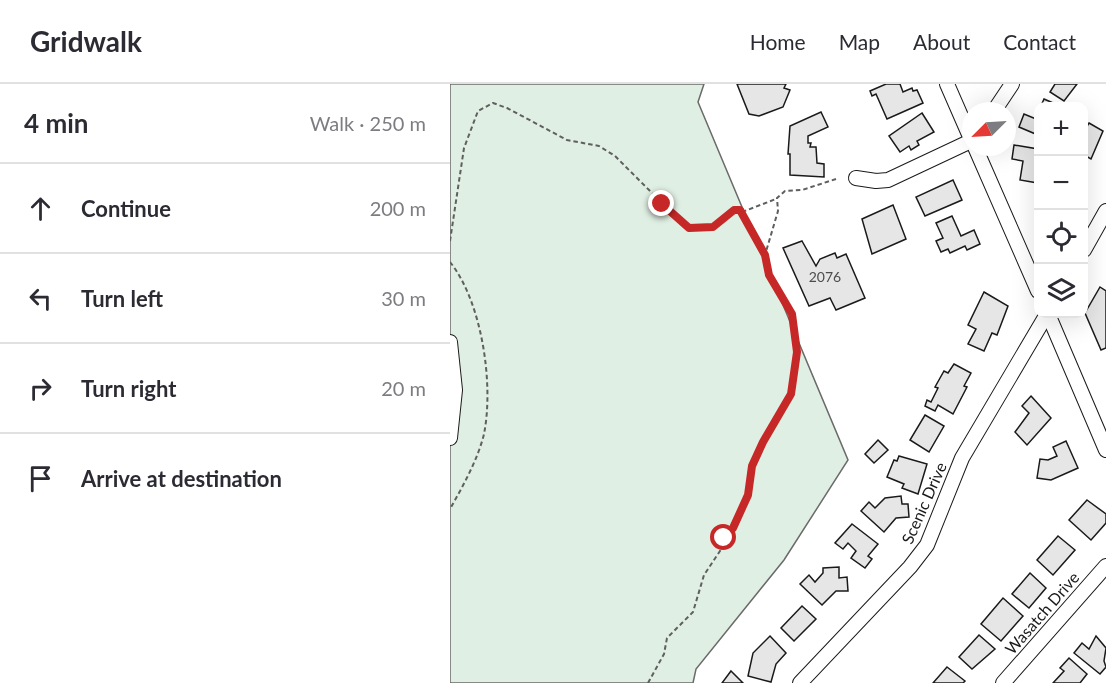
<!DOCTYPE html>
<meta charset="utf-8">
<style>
:root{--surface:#fff;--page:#f7f7f7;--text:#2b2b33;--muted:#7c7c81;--line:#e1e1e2}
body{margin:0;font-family:Lato,sans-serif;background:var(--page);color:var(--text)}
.controls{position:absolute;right:18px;top:18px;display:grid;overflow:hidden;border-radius:12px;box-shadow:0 6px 24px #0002}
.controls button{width:54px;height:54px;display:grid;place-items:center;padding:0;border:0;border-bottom:2px solid var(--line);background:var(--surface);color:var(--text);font:30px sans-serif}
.compass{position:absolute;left:512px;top:18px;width:54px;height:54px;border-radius:50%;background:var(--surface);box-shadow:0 6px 24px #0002;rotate:246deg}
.stop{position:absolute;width:18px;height:18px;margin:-14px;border:4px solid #c62828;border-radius:50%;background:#fff}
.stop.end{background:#c62828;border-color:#fff;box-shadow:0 2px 6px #0008}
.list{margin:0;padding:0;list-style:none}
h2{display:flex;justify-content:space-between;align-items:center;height:78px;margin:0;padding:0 24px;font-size:26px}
h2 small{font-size:20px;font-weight:400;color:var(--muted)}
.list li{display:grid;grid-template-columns:39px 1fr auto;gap:18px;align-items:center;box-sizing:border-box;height:90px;padding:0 24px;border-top:2px solid var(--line)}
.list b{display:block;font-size:22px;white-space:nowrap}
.list em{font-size:20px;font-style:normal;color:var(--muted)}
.icon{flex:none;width:33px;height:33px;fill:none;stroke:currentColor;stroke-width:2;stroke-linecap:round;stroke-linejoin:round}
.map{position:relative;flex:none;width:656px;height:599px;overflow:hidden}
header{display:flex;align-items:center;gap:36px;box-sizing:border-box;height:84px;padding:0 30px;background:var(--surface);border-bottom:2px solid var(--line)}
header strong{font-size:28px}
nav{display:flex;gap:33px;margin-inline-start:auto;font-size:21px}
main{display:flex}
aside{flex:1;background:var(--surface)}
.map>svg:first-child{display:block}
</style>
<header>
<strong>Gridwalk</strong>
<nav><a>Home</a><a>Map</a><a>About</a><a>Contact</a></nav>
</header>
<main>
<aside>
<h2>4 min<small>Walk · 250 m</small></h2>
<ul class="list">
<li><svg class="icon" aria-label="ahead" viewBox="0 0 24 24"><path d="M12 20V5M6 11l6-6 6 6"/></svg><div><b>Continue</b></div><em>200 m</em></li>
<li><svg class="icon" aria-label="left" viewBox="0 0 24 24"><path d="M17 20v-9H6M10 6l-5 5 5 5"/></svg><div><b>Turn left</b></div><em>30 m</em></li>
<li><svg class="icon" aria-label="right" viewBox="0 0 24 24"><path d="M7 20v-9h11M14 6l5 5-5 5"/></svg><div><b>Turn right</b></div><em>20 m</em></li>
<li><svg class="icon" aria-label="arrive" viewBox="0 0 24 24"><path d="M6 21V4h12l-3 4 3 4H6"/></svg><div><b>Arrive at destination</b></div></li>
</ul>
</aside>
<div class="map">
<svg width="656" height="599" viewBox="0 0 656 599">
<rect width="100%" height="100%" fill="#fff"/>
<path fill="#e0efe3" stroke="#6a6a6a" stroke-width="1.5" d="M 0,0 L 254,0 L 248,18 L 398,376 L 334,476 L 246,585 L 243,599 L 0,599 Z"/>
<g fill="#e6e6e6" stroke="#1a1a1a" stroke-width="1.5">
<path d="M 287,0 L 336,0 L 334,4 L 340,6 L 333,23 L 309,32 L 299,30 Z"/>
<path d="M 436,0 L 450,0 L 453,8 L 462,4 L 463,7 L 467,6 L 473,19 L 437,35 L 426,10 L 422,12 L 420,7 Z"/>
<path d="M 605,0 L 627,0 L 614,17 L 600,8 Z"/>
<path d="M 594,15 L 610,22 L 591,22 Z"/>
<path d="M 371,28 L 378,43 L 358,52 L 358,59 L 361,59 L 360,63 L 366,63 L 367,79 L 374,80 L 374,93 L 340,91 L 340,70 L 338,70 L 340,42 Z"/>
<path d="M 588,28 L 588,51 L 569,43 L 574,30 L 586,35 Z"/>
<path d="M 472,29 L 484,48 L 467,57 L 469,61 L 461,66 L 459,62 L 450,68 L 439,52 Z"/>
<path d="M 639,39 L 653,47 L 641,75 L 634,71 L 634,48 Z"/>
<path d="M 564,61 L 588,65 L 588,99 L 570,96 L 573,77 L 562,75 Z"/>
<path d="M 503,96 L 512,116 L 475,132 L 466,113 Z"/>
<path d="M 443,121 L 456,155 L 422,170 L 412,135 Z"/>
<path d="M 502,132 L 511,152 L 524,146 L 530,160 L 517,166 L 515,162 L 500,169 L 498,165 L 491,168 L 486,157 L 493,154 L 486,139 Z"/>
<path d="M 352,157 L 366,182 L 370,175 L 385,169 L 387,174 L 396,170 L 415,214 L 386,226 L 380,214 L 359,222 L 333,164 Z"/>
<path d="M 650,203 L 656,207 L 656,264 L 651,266 L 635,229 Z"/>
<path d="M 534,208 L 558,222 L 547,251 L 542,249 L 534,267 L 518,260 L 526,245 L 518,241 Z"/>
<path d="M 504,280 L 521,289 L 514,302 L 517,303 L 503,330 L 488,321 L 485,327 L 475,322 L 477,316 L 481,318 L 488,304 L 485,303 L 494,287 L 498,289 Z"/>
<path d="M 581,312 L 601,334 L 577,361 L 565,348 L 579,329 L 572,322 Z"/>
<path d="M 475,331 L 494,342 L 479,368 L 460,356 Z"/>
<path d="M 428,356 L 438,366 L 424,379 L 415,370 Z"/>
<path d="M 616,357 L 628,384 L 601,396 L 587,394 L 590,375 L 598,376 L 607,372 L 603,363 Z"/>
<path d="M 449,372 L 477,380 L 468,410 L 452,404 L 454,400 L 437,393 L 444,376 L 447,377 Z"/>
<path d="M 451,412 L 452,420 L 458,420 L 459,433 L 446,434 L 434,448 L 411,427 L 419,418 L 425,424 L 435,414 Z"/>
<path d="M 637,416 L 656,430 L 656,439 L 641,456 L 619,436 Z"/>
<path d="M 402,440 L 428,460 L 418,472 L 422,475 L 415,484 L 401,474 L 406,467 L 398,459 L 393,465 L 385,459 Z"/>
<path d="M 608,452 L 625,466 L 603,491 L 587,476 Z"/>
<path d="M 389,483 L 389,494 L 397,493 L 398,507 L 386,507 L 372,521 L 350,500 L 359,491 L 365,498 L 373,489 L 373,484 Z"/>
<path d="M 580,489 L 596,504 L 579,524 L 562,510 Z"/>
<path d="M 553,514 L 573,532 L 551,557 L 531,540 Z"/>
<path d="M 352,522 L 366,535 L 344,557 L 331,544 Z"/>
<path d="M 529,551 L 545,565 L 522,585 L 509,573 Z"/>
<path d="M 320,552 L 336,569 L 326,580 L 321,598 L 298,592 L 303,569 Z"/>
<path d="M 646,552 L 656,564 L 654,577 L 656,583 L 650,590 L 624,569 L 632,559 L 639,565 Z"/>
<path d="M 619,574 L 637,590 L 630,599 L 603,599 L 614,587 L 610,584 Z"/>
<path d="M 497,583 L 515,597 L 513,599 L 483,599 Z"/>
<path d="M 281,587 L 293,599 L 272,599 Z"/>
</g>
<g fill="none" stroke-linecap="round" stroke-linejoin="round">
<g stroke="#1a1a1a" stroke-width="16">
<g id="minor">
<path d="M 497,0 L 521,55"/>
<path d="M 544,27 L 562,0"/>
<path d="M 525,63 L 588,207"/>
<path d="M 406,94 L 426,97 L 438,96 L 521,57"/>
<path d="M 634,166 L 656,127"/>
<path d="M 598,230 L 656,366"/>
<path d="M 0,258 L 5,306 L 0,354"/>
<path d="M 350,599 L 460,483 L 477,461 L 512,374 L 597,230"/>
<path d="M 553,599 L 656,482"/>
</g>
</g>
<g stroke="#5f5f5f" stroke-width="2" stroke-dasharray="4.5 3" stroke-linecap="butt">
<path d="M 292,128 L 326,115"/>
<path d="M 0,157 L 14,64 L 28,27 L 43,19 L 57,24 L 117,56 L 149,62 L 165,72 L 236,143 L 263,143 L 289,125 L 315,171"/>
<path d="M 0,178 C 32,218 44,300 34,350 C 28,375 13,402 0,425"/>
<path d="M 198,599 L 214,570 L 217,554 L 243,528 L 254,491 L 270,467 L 274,454 L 283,444 L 298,411 L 302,382 L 313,358 L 341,310 L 347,268 L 342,230 L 319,191 L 315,171 L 328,127 L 327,114 L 335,107 L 352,106 L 386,95"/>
</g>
<use href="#minor" stroke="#fff" stroke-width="14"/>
</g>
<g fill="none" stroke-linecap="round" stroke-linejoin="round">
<path stroke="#c62828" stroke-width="8" d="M 212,120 L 239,144 L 263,143 L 284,126 L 290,126 L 315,171 L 319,191 L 342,230 L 347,268 L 341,310 L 313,358 L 302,382 L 298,411 L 283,444 L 274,454"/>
</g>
<g text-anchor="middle" stroke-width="4.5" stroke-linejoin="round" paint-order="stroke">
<g font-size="14" fill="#4d4d4d">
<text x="375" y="198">2076</text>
</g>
<g font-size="16" fill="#1a1a1a" stroke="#fff">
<text transform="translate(474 419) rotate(-66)" y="6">Scenic Drive</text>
<text transform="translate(592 529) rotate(-49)" y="6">Wasatch Drive</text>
</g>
</g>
</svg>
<div class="controls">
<button>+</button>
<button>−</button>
<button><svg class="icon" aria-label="locate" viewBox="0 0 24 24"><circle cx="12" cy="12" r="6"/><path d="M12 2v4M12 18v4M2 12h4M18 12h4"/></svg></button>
<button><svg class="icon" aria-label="layers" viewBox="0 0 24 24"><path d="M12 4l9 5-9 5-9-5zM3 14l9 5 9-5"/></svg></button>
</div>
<svg class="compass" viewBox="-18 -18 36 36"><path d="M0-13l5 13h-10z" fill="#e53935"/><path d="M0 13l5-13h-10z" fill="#7c7c81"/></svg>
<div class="stop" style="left:274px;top:454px"></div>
<div class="stop end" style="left:212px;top:120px"></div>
</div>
</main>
